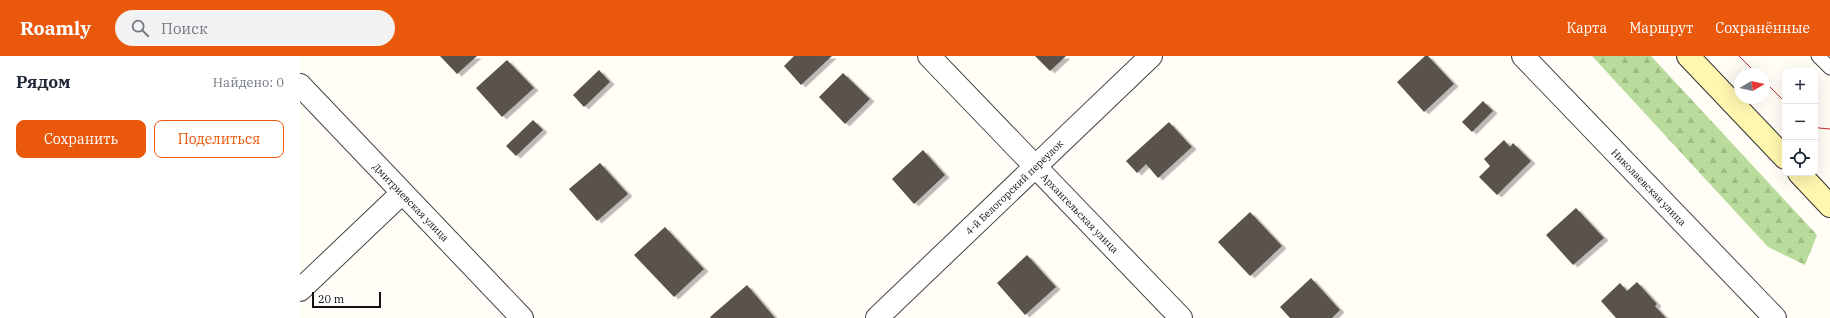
<!DOCTYPE html>
<html lang="ru">
<meta charset="utf-8">
<style>
:root{--surface:#fff;--page:#f2f2f3;--text:#1f2937;--muted:#747a83;--line:#e0e1e3;--accent:#ea580c}
body{margin:0;font-family:"IBM Plex Serif",serif;background:var(--page);color:var(--text)}
.controls{position:absolute;right:12px;top:12px;display:grid;overflow:hidden;border-radius:8px;box-shadow:0 4px 16px #0002}
.controls button{width:36px;height:36px;display:grid;place-items:center;padding:0;border:0;border-bottom:1px solid var(--line);background:var(--surface);color:var(--text);font:20px sans-serif}
.compass{position:absolute;left:1434px;top:12px;width:36px;height:36px;border-radius:50%;background:var(--surface);box-shadow:0 4px 16px #0002;rotate:81deg}
.scale{position:absolute;left:12px;bottom:10px;width:69px;box-sizing:border-box;padding-left:4px;border:2px solid #111;border-top:0;font-size:11px;line-height:14px;white-space:nowrap;color:#111;-webkit-text-stroke:3px #fff;paint-order:stroke}
.list{margin:0;padding:0;list-style:none}
h2{display:flex;justify-content:space-between;align-items:center;height:52px;margin:0;padding:0 16px;font-size:17px}
h2 small{font-size:13px;font-weight:400;color:var(--muted)}
.actions{display:flex;gap:8px;padding:12px 16px}
.actions a{flex:1;padding:9px 0;border:1px solid var(--accent);border-radius:8px;text-align:center;font-size:14px;color:var(--accent)}
.actions .main{background:var(--accent);color:#fff}
.icon{flex:none;width:22px;height:22px;fill:none;stroke:currentColor;stroke-width:2;stroke-linecap:round;stroke-linejoin:round}
.map{position:relative;flex:none;width:1530px;height:262px;overflow:hidden}
header{display:flex;align-items:center;gap:24px;box-sizing:border-box;height:56px;padding:0 20px;background:var(--accent);color:#fff}
header strong{font-size:19px}
nav{display:flex;gap:22px;margin-inline-start:auto;font-size:14px}
.search{width:280px;height:36px;background:var(--page);display:flex;align-items:center;gap:10px;box-sizing:border-box;padding:0 14px;border-radius:22px;color:var(--muted);font-size:15px}
main{display:flex}
aside{flex:1;background:var(--surface)}
.map>svg:first-child{display:block}
</style>
<header>
<strong>Roamly</strong>
<div class="search"><svg class="icon" aria-label="search" viewBox="0 0 24 24"><circle cx="10" cy="10" r="6"/><path d="M15 15l6 6"/></svg>Поиск</div>
<nav><a>Карта</a><a>Маршрут</a><a>Сохранённые</a></nav>
</header>
<main>
<aside>
<h2>Рядом<small>Найдено: 0</small></h2>
<ul class="list">
</ul>
<div class="actions"><a class="main">Сохранить</a><a>Поделиться</a></div>
</aside>
<div class="map">
<svg width="1530" height="262" viewBox="0 0 1530 262">
<defs>
<pattern id="forest-firs" width="22" height="20" patternUnits="userSpaceOnUse"><rect width="22" height="20" fill="#b9dc9c"/><path d="M5 1l3.5 6h-7zM16 11l3.5 6h-7z" fill="#9ebc85"/></pattern>
<filter id="shadow"><feDropShadow dx="4.5" dy="2.5" stdDeviation="0" flood-color="#0004"/></filter>
</defs>
<rect width="100%" height="100%" fill="#fffdf5"/>
<path fill="url(#forest-firs)" d="M 1292,0 L 1351,0 L 1517,179 L 1505,209 L 1468,191 Z"/>
<g fill="#5a524d" filter="url(#shadow)">
<path d="M 140,0 L 177,0 L 157,18 Z"/>
<path d="M 494,0 L 532,0 L 501,29 L 484,10 Z"/>
<path d="M 735,0 L 766,0 L 750,15 Z"/>
<path d="M 1125,0 L 1128,0 L 1154,28 L 1124,56 L 1097,26 Z"/>
<path d="M 207,4 L 234,32 L 202,61 L 176,32 Z"/>
<path d="M 299,14 L 310,26 L 284,51 L 273,39 Z"/>
<path d="M 543,17 L 570,43 L 545,68 L 519,41 Z"/>
<path d="M 1183,45 L 1193,55 L 1172,76 L 1162,66 Z"/>
<path d="M 233,64 L 243,74 L 216,100 L 206,90 Z"/>
<path d="M 869,66 L 892,91 L 858,122 L 846,108 L 837,117 L 826,105 Z"/>
<path d="M 1204,84 L 1210,91 L 1213,87 L 1231,105 L 1197,139 L 1179,121 L 1190,110 L 1184,103 Z"/>
<path d="M 623,94 L 645,119 L 614,148 L 592,123 Z"/>
<path d="M 300,107 L 328,138 L 297,165 L 269,133 Z"/>
<path d="M 1276,152 L 1304,182 L 1273,209 L 1246,179 Z"/>
<path d="M 950,156 L 982,190 L 950,220 L 918,186 Z"/>
<path d="M 365,171 L 404,213 L 374,241 L 334,199 Z"/>
<path d="M 727,199 L 756,231 L 725,259 L 697,227 Z"/>
<path d="M 1011,222 L 1040,254 L 1032,262 L 990,262 L 980,251 Z"/>
<path d="M 1337,226 L 1357,248 L 1355,250 L 1366,262 L 1316,262 L 1301,245 L 1320,227 L 1327,235 Z"/>
<path d="M 447,229 L 475,262 L 411,262 L 410,261 Z"/>
</g>
<g fill="none" stroke-linecap="round" stroke-linejoin="round">
<g stroke="#444" stroke-width="15">
<path id="lane" d="M 1518,0 L 1530,12"/>
</g>
<g stroke="#444" stroke-width="24">
<g id="street">
<path d="M 629,0 L 881,262"/>
<path d="M 1223,0 L 1475,262"/>
<path d="M 0,29 L 222,262"/>
<path d="M 0,234 L 102,137"/>
<path d="M 577,262 L 851,0"/>
</g>
</g>
<g stroke="#333" stroke-width="24">
<g id="secondary">
<path d="M 1388,0 L 1485,102"/>
<path d="M 1499,117 L 1530,150"/>
</g>
</g>
<use href="#lane" stroke="#fff" stroke-width="13"/>
<use href="#street" stroke="#fff" stroke-width="22"/>
<use href="#secondary" stroke="#fff6b0" stroke-width="22"/>
<g stroke="#c4262e" stroke-width="1">
<path d="M 1439,0 L 1457,18"/>
<path d="M 1464,25 L 1485,46"/>
<path d="M 1515,70 L 1519,72 L 1530,73"/>
</g>
</g>
<g text-anchor="middle" stroke-width="4" stroke-linejoin="round" paint-order="stroke">
<g font-size="10" fill="#111" stroke="#fff">
<text transform="translate(714 131) rotate(-44)" y="4">4-й Белогорский переулок</text>
<text transform="translate(1349 131) rotate(46)" y="4">Николаевская улица</text>
<text transform="translate(111 146) rotate(46)" y="4">Дмитриевская улица</text>
<text transform="translate(780 157) rotate(46)" y="4">Архангельская улица</text>
</g>
</g>
</svg>
<div class="controls">
<button>+</button>
<button>−</button>
<button><svg class="icon" aria-label="locate" viewBox="0 0 24 24"><circle cx="12" cy="12" r="6"/><path d="M12 2v4M12 18v4M2 12h4M18 12h4"/></svg></button>
</div>
<svg class="compass" viewBox="-18 -18 36 36"><path d="M0-13l5 13h-10z" fill="#e53935"/><path d="M0 13l5-13h-10z" fill="#747a83"/></svg>
<div class="scale">20 m</div>
</div>
</main>
